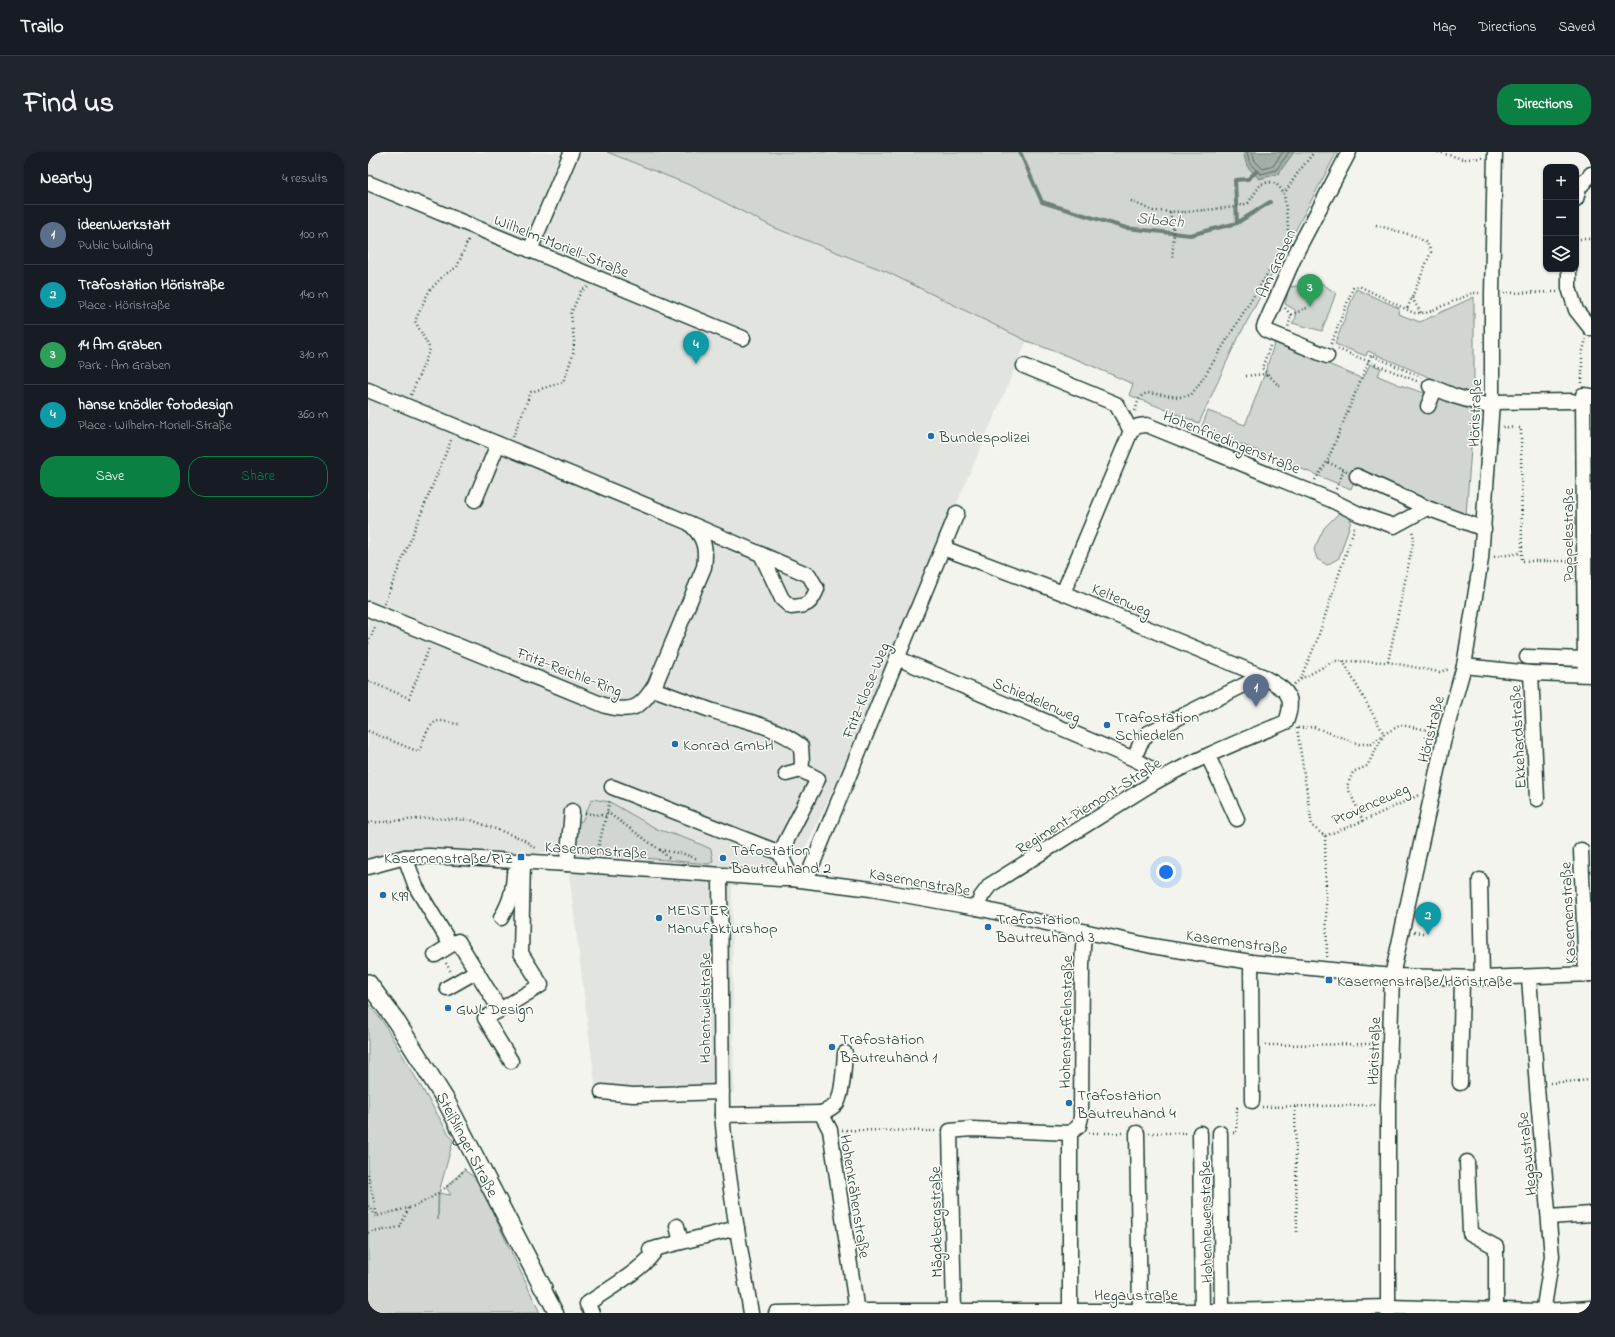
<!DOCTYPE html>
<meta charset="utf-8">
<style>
:root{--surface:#171b24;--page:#20242c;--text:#f1f3f6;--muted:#9ea1a6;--line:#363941;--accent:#0b8043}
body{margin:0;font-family:"Indie Flower",sans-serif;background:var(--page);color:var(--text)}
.controls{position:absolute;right:12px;top:12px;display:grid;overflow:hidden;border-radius:8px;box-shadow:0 1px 3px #0004}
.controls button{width:36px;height:36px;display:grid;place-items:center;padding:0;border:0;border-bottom:1px solid var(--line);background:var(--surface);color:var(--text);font:20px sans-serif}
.you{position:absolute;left:798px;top:720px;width:14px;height:14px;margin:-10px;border:3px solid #fff;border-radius:50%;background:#1a73e8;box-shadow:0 0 0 6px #1a73e833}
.badge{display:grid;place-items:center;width:26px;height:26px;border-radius:50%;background:var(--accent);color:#fff;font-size:13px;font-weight:700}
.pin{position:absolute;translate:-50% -33px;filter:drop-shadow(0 1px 2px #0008)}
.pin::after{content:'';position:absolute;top:21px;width:14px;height:12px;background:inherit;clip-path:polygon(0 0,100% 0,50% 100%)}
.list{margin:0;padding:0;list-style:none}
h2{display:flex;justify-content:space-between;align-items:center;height:52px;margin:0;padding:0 16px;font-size:17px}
h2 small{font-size:13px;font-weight:400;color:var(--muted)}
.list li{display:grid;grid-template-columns:26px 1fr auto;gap:12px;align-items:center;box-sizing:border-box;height:60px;padding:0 16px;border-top:1px solid var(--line)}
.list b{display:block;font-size:15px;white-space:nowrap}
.list p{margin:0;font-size:13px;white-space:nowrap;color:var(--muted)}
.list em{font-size:13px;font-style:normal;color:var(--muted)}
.actions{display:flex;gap:8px;padding:12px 16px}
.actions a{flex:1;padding:9px 0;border:1px solid var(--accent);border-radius:16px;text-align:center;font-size:14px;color:var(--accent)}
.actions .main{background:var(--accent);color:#fff}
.icon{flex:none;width:22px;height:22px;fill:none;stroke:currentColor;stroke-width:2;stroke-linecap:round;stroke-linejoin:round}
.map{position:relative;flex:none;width:1223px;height:1161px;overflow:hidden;border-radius:16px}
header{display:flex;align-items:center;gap:24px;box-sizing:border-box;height:56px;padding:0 20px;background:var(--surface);border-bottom:1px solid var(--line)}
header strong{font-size:19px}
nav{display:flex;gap:22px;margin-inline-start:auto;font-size:14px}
.intro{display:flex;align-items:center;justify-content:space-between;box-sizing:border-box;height:96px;padding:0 24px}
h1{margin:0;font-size:28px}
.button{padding:10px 18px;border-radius:16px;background:var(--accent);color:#fff;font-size:14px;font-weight:700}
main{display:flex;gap:24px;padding:0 24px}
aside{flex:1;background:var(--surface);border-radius:16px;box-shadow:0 1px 3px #0004}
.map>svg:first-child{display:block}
</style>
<header>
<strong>Trailo</strong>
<nav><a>Map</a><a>Directions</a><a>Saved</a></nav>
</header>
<div class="intro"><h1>Find us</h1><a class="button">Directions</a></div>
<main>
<aside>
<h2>Nearby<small>4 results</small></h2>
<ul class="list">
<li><span class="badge" style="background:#5c6f8a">1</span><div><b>ideenWerkstatt</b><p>Public building</p></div><em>100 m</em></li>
<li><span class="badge" style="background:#0f9aa8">2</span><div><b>Trafostation Höristraße</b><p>Place · Höristraße</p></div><em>140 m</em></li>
<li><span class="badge" style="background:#2e9e5b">3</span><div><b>14 Am Graben</b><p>Park · Am Graben</p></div><em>310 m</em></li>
<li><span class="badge" style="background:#0f9aa8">4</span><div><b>hanse knödler fotodesign</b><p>Place · Wilhelm-Moriell-Straße</p></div><em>360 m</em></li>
</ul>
<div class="actions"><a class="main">Save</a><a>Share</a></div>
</aside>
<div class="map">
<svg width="1223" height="1161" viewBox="0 0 1223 1161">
<rect width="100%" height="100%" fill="#f4f4ef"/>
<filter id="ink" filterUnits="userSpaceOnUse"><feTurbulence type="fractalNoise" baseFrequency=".025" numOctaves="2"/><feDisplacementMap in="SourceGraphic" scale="8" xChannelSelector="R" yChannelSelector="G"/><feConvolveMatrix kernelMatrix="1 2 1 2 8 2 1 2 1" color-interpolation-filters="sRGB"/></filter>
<g filter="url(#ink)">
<path fill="#e2e5df" d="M 0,0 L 239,0 L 324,34 L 407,76 L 519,120 L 659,189 L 460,649 L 438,694 L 427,705 L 413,713 L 397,715 L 364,713 L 366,941 L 229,948 L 198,698 L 0,720 Z"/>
<g fill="#d1d6d1" stroke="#788a82">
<path d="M 239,0 L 969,0 L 866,194 L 831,271 L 761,243 L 765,232 L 715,210 L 659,189 L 519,120 L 407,76 L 324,34 Z"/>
<path d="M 953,131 L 968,141 L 954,179 L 924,171 L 928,166 L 927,158 L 917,152 L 921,135 Z"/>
<path d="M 988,137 L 1031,156 L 1030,162 L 1052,170 L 1106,145 L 1106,242 L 1086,236 L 1000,199 L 998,204 L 967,192 Z"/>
<path d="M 907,189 L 995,227 L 1002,212 L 1013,216 L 1010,224 L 1032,233 L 1106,257 L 1098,363 L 990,320 L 983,337 L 833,276 L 840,259 L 877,273 L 897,221 Z"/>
<path d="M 973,359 L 980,361 L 983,369 L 971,406 L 959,413 L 949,407 L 946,397 L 956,376 Z"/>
<path d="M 224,647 L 242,650 L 289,677 L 325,689 L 343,697 L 345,709 L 341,712 L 210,700 L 207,696 L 208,670 L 214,669 Z"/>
<path d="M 0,851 L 15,870 L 85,989 L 70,1044 L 70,1068 L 71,1041 L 83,1043 L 78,1035 L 96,1018 L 109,1027 L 172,1161 L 0,1161 Z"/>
</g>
<path fill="#a3aea7" stroke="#6e8179" d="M 875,0 L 926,0 L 910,22 L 891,27 L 879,14 Z"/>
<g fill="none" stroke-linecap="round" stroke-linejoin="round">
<g stroke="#546a62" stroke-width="1">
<path d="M 879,0 L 882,12 L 893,22 L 908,18 L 921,0"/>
<path d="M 884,0 L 887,9 L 895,17 L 905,14 L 915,0"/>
</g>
<g stroke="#6e8179" stroke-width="4">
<path d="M 652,0 L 674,50 L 758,76 L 822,83 L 869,71 L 902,50"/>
<path d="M 869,71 L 867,28 L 880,27 L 889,19"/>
</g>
<g stroke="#1f3d34" stroke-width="17">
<g id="minor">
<path d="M 0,31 L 375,186"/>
<path d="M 1208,47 L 1211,36 L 1223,22"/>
<path d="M 162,98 L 203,1"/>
<path d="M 1201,117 L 1201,136 L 1208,158 L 1223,177"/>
<path d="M 959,204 L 899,179 L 896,175 L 929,99 L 981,0"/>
<path d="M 656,214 L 748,252 L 763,279"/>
<path d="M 1062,234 L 1086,244 L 1124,255"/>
<path d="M 0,238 L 321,371 C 336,385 339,395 336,415 L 287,533 C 273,556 264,561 238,554 L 0,457"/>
<path d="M 1124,250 L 1204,249"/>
<path d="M 1060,254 L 1067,237"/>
<path d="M 989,324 L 1059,356"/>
<path d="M 107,348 L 130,292"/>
<path d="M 323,372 L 441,423 L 449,437 C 443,452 439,454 423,455 L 414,447 L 393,402"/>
<path d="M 575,396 L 695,441 L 894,524 C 916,537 929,541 918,570 C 870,590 822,609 777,636 L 622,733 L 613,745 L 609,756"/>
<path d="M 695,441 L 763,279 C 768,274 772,273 779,273 L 963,348 L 991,362 L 1026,374 L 1059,356 L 1116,377"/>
<path d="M 1159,505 L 1217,507"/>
<path d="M 529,506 L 766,607 C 776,612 785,617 790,628"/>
<path d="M 1096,514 L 1163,521 L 1223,523"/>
<path d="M 1163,521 L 1169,647"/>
<path d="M 1217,522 L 1215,243 L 1223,244"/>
<path d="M 285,537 C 305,544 325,552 345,559 C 376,569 406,573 433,594 L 434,610 L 433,618"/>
<path d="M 840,604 L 869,667"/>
<path d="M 766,607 L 772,592 L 780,581 L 894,524"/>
<path d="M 244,635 L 412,701 L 424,727"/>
<path d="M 1213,698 L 1218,823"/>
<path d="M 412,701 L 450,627 L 433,618 L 418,622"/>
<path d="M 37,705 L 48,735 L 83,793 L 90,789 L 132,858 L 117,866 L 143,909"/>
<path d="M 199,712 L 204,659"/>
<path d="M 0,715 L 37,705 L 61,704 L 199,712 L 412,727 L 424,727 L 503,737 L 609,756 L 784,794 L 883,810 L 1024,824 L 1114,826 L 1223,822"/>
<path d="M 352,723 L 354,963 C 360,1029 372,1095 383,1161"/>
<path d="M 438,728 L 589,361"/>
<path d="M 1112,728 L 1114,826"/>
<path d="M 133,766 C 142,750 145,740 146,722"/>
<path d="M 67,803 L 83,793"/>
<path d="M 883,810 L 884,949"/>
<path d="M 1161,825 L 1169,936 L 1184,1104 L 1175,1161"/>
<path d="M 79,836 L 109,819"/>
<path d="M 132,858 L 173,833 L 153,801 L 155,709"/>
<path d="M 1092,931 L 1094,826"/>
<path d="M 234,940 L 265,943 L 354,940"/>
<path d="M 453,961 C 458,959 465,956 469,951 C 475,941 476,913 477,901"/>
<path d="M 354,963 L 453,961 L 462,978 L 489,1160"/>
<path d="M 769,981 L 772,1159"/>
<path d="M 832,981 L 834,1159"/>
<path d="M 852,981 L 854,1159"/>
<path d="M 1099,1010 L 1102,1081 L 1128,1095 L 1128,1157"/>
<path d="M 1182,1065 L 1223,1062"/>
<path d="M 309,1074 L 313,1090"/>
<path d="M 282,1098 L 369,1076"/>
<path d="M 175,1136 L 188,1161"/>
<path d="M 586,1160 L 582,979 L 603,977 L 702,981"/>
<path d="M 702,1160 L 702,981 L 711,974 L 713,965 L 714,813 L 716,780"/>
<path d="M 224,1161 L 219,1152 C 240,1137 277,1117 289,1096"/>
<path d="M 408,1161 L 498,1159 L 854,1159 L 1020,1155 L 1175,1159 L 1223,1156"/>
<path d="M 1020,1161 L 1020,953 L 1024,824 L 1077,582 L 1096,514 L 1113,407 L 1124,250 L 1124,141 L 1127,0"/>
</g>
</g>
<g stroke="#1f3d34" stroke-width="20">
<g id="major">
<path id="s1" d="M 0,831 L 26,866 L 77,947 L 175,1136"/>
</g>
</g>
<g stroke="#1f3d34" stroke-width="2.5" stroke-dasharray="1 3" stroke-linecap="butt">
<path d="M 1070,0 L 1095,7 L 1114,6"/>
<path d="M 763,49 L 785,59 L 817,60 L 867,55 L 880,51 L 893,32 C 906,28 909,31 916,42"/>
<path d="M 802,60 L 806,81 L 804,107"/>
<path d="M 1008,73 L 1047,84 L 1059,91 L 1063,100 L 1039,157"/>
<path d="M 1208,87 L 1223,87"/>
<path d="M 919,90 L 920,74 L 916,42 L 929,22 L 946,0"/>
<path d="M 1136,141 L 1189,140"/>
<path d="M 1044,146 L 1053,161"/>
<path d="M 917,156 L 923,163 L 920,176"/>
<path d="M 923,163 L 941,155"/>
<path d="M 963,192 L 985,136 L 991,134 L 1046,161 L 1058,161 L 1105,141 L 1111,141"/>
<path d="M 902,194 L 894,216 L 913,236"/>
<path d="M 970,197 L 1051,230"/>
<path d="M 878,224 L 896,222 L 901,224"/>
<path d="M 1214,231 L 1214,202 L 1218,187"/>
<path d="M 43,243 L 62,197 L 47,169 L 61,139 L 76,123 L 89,115 L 101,86"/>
<path d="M 767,259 C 770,251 770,243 780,241 L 812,245 L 823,243 L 836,225 L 899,122 L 910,108"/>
<path d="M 1135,275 L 1153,276 L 1154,409 L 1204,409"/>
<path d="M 145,285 L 163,240 L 195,230 L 205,203 L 206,189 L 203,161 L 213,139 L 220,135"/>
<path d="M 979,319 L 959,310 L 1003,203 L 1053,225"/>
<path d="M 947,328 L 959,310"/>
<path d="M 968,337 L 976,318"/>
<path d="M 1126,405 L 1153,401"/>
<path d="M 16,452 L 84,286"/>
<path d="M 0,491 L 8,473"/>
<path d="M 975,509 L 1016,582 L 999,614 L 985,620 L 979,634 L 995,669"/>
<path d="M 1020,510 L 1046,386 L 1044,378"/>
<path d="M 932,527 L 948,491 L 987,374"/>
<path d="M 0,529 L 41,546 L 61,496"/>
<path d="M 926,532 L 935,526 L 966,509 L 1020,510 L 1071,520 L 1082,517"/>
<path d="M 929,576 L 944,674 L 957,684 L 995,669 L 1051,643"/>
<path d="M 930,576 L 946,575 L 991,592 L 1003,592 L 1016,582 L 1033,573 L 1065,579"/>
<path d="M 0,579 L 51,600 C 55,590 60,569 72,569 C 78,569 85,572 91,572"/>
<path d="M 239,660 L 292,698 L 301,706"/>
<path d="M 217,661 L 238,664"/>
<path d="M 0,671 L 62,666 L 103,668 L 155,687 L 168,697"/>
<path d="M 957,684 L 959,805"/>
<path d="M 292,698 L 316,702 L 330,707"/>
<path d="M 229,701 L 242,648"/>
<path d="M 1046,780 L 1055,781"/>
<path d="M 78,811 L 83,820"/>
<path d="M 897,893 L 1010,892"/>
<path d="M 1182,931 L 1223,928"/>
<path d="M 894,955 L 1007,953"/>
<path d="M 927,955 L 929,1081"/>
<path d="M 474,978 L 569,979"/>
<path d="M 721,981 L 756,981"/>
<path d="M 781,981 L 820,981"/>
<path d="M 865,981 L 868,981 L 869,956 L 873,956"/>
<path d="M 0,1022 L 9,1064 C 22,1060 36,1058 49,1053 C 67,1045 84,1032 97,1017"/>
<path d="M 0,1054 L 8,1065 L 10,1064"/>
<path d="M 0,1081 L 32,1075 L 41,1055"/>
</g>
<use href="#minor" stroke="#fdfcf7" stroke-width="14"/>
<use href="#major" stroke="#fdfcf7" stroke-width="17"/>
</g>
</g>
<g fill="#1f6fb2" stroke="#fdfcf7" stroke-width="1.5">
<circle cx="563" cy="284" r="4"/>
<circle cx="739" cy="573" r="4"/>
<circle cx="307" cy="592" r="4"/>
<rect x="149" y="701" width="8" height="8" rx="2"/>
<circle cx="355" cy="706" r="4"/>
<circle cx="15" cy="743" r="4"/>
<circle cx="291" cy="766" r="4"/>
<circle cx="620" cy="775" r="4"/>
<rect x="957" y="824" width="8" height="8" rx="2"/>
<circle cx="80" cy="856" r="4"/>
<circle cx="464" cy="895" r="4"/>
<circle cx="701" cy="951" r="4"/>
</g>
<g text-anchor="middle" stroke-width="3" stroke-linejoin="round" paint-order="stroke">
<g font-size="16" fill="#1f3d34" stroke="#fdfcf7">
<text transform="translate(194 93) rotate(22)" y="6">Wilhelm-Moriell-Straße</text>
<text transform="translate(907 111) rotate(-65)" y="6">Am Graben</text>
<text transform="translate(1106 261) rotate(-88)" y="6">Höristraße</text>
<text transform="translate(864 289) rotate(22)" y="6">Hohenfriedingenstraße</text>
<text transform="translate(1199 383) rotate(-90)" y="6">Poppelestraße</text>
<text transform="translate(754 447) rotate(23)" y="6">Keltenweg</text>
<text transform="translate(202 519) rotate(21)" y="6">Fritz-Reichle-Ring</text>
<text transform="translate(497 538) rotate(-68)" y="6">Fritz-Klose-Weg</text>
<text transform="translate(669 547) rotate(23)" y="6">Schiedelenweg</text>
<text transform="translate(1062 577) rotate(-76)" y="6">Höristraße</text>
<text transform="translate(1149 585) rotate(-93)" y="6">Ekkehardstraße</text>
<text transform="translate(1002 651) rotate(-24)" y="6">Provenceweg</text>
<text transform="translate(720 653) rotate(-32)" y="6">Regiment-Piemont-Straße</text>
<text transform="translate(228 697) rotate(4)" y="6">Kasernenstraße</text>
<text transform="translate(552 729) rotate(10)" y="6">Kasernenstraße</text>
<text transform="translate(1199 761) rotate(-93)" y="6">Kasernenstraße</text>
<text transform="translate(869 789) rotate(8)" y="6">Kasernenstraße</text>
<text transform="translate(336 856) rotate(-90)" y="6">Hohentwielstraße</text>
<text transform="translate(697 870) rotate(-89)" y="6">Hohenstoffelnstraße</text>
<text transform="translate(1005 899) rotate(-88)" y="6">Höristraße</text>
<text dy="6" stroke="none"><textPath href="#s1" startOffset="190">Steißlinger Straße</textPath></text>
<text transform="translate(1158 1002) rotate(-96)" y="6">Hegaustraße</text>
<text transform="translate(488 1044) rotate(81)" y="6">Hohenkrähenstraße</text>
<text transform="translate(567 1070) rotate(-91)" y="6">Mägdebergstraße</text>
<text transform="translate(837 1070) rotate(-91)" y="6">Hohenhewenstraße</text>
<text x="768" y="1148">Hegaustraße</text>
</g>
<g font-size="16" fill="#1f3d34" stroke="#fdfcf7" text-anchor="start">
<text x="571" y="290">Bundespolizei</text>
<text x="747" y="570">Trafostation<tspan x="747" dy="18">Schiedelen</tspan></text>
<text x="315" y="598">Konrad GmbH</text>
<text x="363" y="703">Tafostation<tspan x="363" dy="18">Bautreuhand 2</tspan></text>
<text x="145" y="711" text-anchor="end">Kasernenstraße/RIZ</text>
<text x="23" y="749">K99</text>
<text x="299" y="763">MEISTER<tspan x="299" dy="18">Manufakturshop</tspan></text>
<text x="628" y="772">Trafostation<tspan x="628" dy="18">Bautreuhand 3</tspan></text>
<text x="969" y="834">Kasernenstraße/Höristraße</text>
<text x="88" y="862">GWL Design</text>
<text x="472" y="892">Trafostation<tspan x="472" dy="18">Bautreuhand 1</tspan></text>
<text x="709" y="948">Trafostation<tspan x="709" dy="18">Bautreuhand 4</tspan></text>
</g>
<g font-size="17" font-style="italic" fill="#475f56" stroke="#fdfcf7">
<text transform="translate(792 67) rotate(6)" y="6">Sibach</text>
</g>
</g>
</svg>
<div class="controls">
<button>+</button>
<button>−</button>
<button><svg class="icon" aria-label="layers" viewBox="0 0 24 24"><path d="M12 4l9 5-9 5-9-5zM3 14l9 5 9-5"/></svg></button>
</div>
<div class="you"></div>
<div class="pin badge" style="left:888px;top:555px;background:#5c6f8a">1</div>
<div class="pin badge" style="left:1060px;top:783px;background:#0f9aa8">2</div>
<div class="pin badge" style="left:942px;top:155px;background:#2e9e5b">3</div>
<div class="pin badge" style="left:328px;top:212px;background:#0f9aa8">4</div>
</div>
</main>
